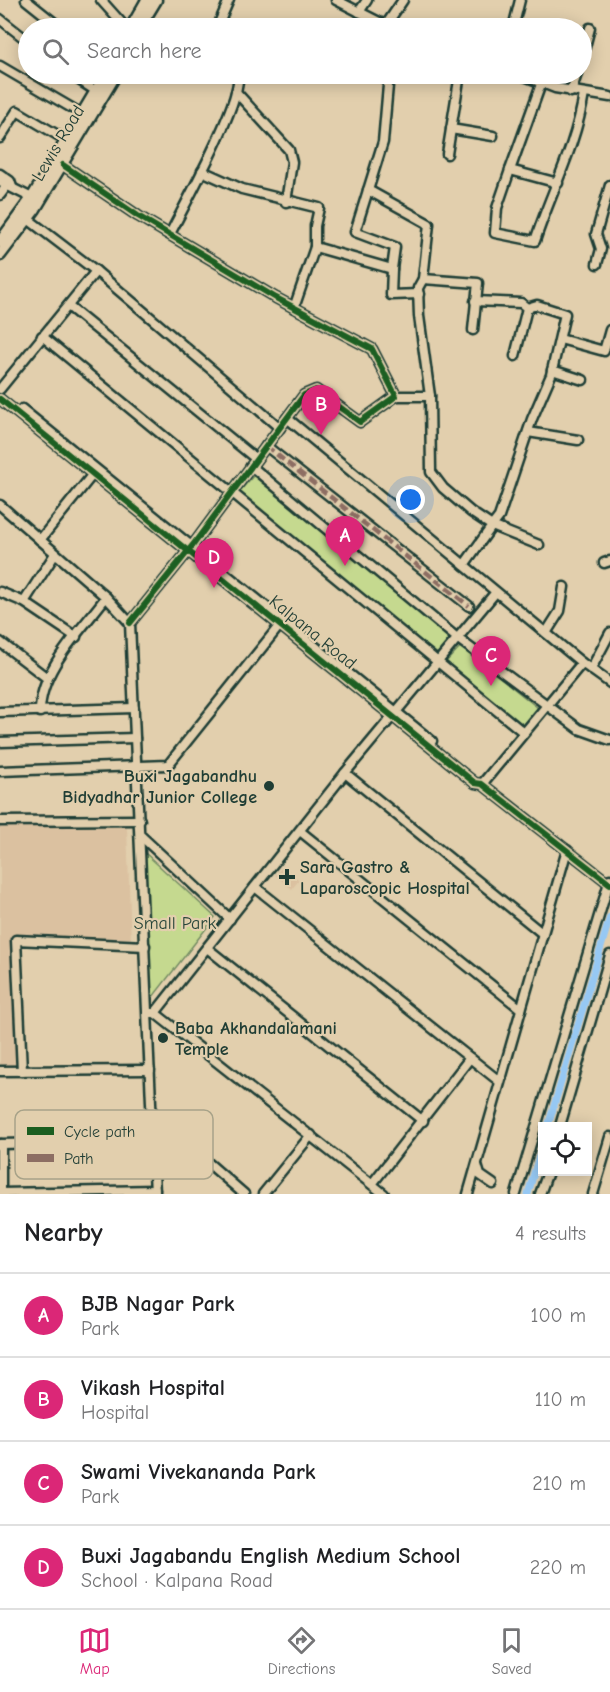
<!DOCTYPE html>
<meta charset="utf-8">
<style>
:root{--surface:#fff;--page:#f2f2f2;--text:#202124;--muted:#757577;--line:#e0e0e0;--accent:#db2777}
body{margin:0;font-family:"Comic Neue",sans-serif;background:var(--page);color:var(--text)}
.controls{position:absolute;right:18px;bottom:18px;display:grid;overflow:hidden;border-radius:0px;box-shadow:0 3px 15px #0003}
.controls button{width:54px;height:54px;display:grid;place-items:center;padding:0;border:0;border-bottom:2px solid var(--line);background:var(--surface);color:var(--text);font:30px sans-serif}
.you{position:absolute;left:411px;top:500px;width:21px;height:21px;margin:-15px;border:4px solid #fff;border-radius:50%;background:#1a73e8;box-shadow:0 0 0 9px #1a73e833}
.badge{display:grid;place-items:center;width:39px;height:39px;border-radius:50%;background:var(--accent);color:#fff;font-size:20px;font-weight:700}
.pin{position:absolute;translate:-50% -50px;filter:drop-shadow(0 2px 3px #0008)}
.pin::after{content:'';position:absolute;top:32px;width:21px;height:18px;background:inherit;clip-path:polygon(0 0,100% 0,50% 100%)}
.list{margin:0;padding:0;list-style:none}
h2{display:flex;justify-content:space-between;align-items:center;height:78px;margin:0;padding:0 24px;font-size:26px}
h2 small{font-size:20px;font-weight:400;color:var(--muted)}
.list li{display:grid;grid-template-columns:39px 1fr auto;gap:18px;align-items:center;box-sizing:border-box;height:84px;padding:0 24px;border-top:2px solid var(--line)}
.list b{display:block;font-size:22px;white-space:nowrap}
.list p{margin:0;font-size:20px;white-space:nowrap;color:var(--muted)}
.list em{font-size:20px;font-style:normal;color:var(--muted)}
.icon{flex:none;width:33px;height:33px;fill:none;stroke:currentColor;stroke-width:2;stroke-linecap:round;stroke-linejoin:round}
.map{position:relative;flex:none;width:610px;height:1194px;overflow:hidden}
.search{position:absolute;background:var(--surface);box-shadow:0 3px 15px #0003;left:18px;right:18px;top:18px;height:66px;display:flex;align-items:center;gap:15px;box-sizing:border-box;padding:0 21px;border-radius:33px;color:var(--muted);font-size:22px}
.sheet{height:414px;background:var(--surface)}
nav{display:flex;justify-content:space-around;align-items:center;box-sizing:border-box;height:84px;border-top:2px solid var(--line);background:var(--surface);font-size:16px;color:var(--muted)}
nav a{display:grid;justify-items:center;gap:3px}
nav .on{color:var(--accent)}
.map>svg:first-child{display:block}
</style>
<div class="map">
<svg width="610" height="1194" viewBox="0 0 610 1194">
<rect width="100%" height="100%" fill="#e2cfad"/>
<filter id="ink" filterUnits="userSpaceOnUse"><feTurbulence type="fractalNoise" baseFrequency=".0167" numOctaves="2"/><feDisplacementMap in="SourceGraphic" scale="12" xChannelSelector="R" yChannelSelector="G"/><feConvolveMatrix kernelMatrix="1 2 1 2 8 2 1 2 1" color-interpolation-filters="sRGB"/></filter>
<g filter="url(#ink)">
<g fill="#dbc1a0">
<path d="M 0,827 L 127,827 L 131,943 L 10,939 L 18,1065 L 0,1065 Z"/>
<path d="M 283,866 L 299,880 L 292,889 L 275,875 Z"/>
</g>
<g fill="#c5d98f" stroke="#728b62" stroke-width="1.5">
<path d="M 254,475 L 453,639 L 438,657 L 238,493 Z"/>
<path d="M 461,646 L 538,708 L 523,727 L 445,663 Z"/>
<path d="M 144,852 L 215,917 L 149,1002 Z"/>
</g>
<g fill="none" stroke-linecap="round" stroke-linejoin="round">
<g stroke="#96c8f3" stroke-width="7">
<path d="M 548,1126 L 610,917"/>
<path d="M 528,1194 L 542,1145"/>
</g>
<g stroke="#1f3d34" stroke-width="13">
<g id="minor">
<path d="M 26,0 L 61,28"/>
<path d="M 101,0 L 126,28"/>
<path d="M 336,0 L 391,28"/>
<path d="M 359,12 L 367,0"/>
<path d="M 0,19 L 28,41"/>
<path d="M 386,25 L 403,0"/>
<path d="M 217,28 L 229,0"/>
<path d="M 513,28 L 520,0"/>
<path d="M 582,58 L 590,28"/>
<path d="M 0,66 L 82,114"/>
<path d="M 70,74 L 96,91"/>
<path d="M 519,74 L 555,88 L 610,97"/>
<path d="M 236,92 L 289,150 L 292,162 L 286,202"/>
<path d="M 571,92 L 577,74"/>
<path d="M 451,129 L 493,136"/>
<path d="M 0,138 L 17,111 L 66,140"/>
<path d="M 447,154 L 460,74"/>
<path d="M 63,165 L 138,216 L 276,298 L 372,349 L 396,396 L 360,422 L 316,390 L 304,395 L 193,545 L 130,623"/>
<path d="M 510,170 L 541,84"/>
<path d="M 202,171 L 242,189 L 319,208 L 315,226 L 315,247 L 294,308"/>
<path d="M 0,174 L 10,181 L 12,187"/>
<path d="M 0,182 L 32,198"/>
<path d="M 558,183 L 510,170 L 497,208 L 495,233 L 535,241 C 551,192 576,146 584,94"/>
<path d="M 368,190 L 429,224 L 423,279 L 418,288 L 419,316 L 430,396 L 431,472 L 443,488 L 471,512 L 492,526 L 464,565"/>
<path d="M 0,195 L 6,187"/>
<path d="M 28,219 L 96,271 L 280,428"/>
<path d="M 170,234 C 184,206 243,100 238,74"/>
<path d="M 315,247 L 392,269 L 395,247 L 355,232 L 383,142 L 389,74"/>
<path d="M 597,264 L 601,249 L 596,234 L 610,185"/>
<path d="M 392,269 L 391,295 L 419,294"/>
<path d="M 423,279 L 478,283 L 473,330"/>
<path d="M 475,301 L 521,303 L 527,308 L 515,356"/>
<path d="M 68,306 L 256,459"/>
<path d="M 527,308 L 537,305 L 565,314 L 551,375 L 532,419 L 499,517 L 492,526 L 539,545"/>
<path d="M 42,336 L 523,732"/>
<path d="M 560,339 L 604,351 L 610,330"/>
<path d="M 552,370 L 583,380"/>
<path d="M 0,389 L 96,271"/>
<path d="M 396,396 L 430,396"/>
<path d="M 0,399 L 475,783 L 482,784 L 610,884"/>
<path d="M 22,409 L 432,741"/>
<path d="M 287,418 L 582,663 L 610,683"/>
<path d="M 528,432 L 578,440"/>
<path d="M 266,446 L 469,606"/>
<path d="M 251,466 L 457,638 L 579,729 L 610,740"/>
<path d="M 0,505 L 106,597 L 130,623 L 155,1194"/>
<path d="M 40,540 L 93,474"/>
<path d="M 604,563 L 610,561"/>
<path d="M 0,592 L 24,602 L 76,637"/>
<path d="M 24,602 L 55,554"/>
<path d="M 546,633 L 560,611 L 564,587"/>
<path d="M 0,642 L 47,678"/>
<path d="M 591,669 L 610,633"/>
<path d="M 0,712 L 134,708"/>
<path d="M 40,712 C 40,669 81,631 106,597"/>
<path d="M 0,742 L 135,738"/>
<path d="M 0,771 L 168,765 L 280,625"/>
<path d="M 345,773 L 543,934"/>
<path d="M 482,784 L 582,663"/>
<path d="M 0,821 L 140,820"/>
<path d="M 300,831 L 521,1009"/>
<path d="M 141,836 L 230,919"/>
<path d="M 255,887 L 499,1081"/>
<path d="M 207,948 L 423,1121"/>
<path d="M 151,1013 L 155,1013 L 384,1194"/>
<path d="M 155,1013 L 345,773 L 496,592"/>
<path d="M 0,1071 L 150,1070"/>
<path d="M 22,1071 L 16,940 L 145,946"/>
<path d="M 152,1114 L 244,1194"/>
<path d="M 560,1126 L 610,955"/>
<path d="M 0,1144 L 153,1141"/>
<path d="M 477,1165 L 480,1175 L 493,1184"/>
<path d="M 372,1184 L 470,1058"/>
<path d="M 1,1193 L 155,1190"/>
<path d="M 1,1194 L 1,1144"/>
<path d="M 263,1194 L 311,1135"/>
<path d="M 468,1194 L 567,850"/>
<path d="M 516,1194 L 610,879"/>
<path d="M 540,1194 L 548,1172"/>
<path d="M 593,1194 L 610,1137"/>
</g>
</g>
<g stroke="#1f3d34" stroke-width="15">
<g id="major">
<path d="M 131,28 L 147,0"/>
<path d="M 139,28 L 156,0"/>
<path d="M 0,242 L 32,198 L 106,74"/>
<path d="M 0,255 L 35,209 L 116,74"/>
</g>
</g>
<use href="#minor" stroke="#e2cfad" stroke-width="8"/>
<use href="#major" stroke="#e2cfad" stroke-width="10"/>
<path stroke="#8d6e63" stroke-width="4.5" stroke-dasharray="9 4.5" stroke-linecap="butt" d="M 266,446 L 469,606"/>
<g stroke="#e2cfad" stroke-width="10">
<g id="cycleway">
<path d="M 63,165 L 138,216 L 276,298 L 372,349 L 396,396 L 360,422 L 316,390 L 304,395 L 193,545 L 130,623"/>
<path d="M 0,399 L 475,783 L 482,784 L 610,884"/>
</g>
</g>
<use href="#cycleway" stroke="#1b5e20" stroke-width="6"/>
</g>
</g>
<g fill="#1f3d34" stroke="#e2cfad" stroke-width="2">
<circle cx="269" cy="786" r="6"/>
<path d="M284 868h6v6h6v6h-6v6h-6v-6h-6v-6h6z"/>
<circle cx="163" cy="1038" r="6"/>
</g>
<g text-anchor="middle" stroke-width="4.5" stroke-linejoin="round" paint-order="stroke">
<g font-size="18" fill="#1f3d34" stroke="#e2cfad">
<text transform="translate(58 143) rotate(-59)" y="6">Lewis Road</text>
<text transform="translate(313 632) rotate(39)" y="6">Kalpana Road</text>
</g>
<g font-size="18" font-weight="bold" fill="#1f3d34" stroke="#e2cfad" text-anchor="start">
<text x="257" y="782" text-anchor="end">Buxi Jagabandhu<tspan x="257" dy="21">Bidyadhar Junior College</tspan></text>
<text x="300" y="873">Sara Gastro &amp;<tspan x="300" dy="21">Laparoscopic Hospital</tspan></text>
<text x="175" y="1034">Baba Akhandalamani<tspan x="175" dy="21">Temple</tspan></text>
</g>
<g font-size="18" fill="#274539" stroke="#e2cfad">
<text x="175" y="929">Small Park</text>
</g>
</g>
<rect x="15" y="1110" width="198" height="69" rx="9" fill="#e2cfad" stroke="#a8a389" stroke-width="1.5"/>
<rect x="27" y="1127" width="27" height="8" fill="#1b5e20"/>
<rect x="27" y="1154" width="27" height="8" fill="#8d6e63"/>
<g font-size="16" fill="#1f3d34">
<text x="64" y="1137">Cycle path</text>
<text x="64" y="1164">Path</text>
</g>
</svg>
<div class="controls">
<button><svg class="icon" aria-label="locate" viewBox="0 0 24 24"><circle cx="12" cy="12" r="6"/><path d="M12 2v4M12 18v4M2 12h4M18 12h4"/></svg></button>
</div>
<div class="you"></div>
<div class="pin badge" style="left:345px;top:566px">A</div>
<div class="pin badge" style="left:321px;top:435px">B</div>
<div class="pin badge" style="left:491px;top:686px">C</div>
<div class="pin badge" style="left:214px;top:588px">D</div>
<div class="search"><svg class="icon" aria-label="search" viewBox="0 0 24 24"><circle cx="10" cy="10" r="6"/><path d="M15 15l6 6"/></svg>Search here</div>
</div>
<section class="sheet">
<h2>Nearby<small>4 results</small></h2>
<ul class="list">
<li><span class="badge">A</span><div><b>BJB Nagar Park</b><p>Park</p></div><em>100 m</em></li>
<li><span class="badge">B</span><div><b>Vikash Hospital</b><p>Hospital</p></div><em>110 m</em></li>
<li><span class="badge">C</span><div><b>Swami Vivekananda Park</b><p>Park</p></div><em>210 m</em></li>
<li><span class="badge">D</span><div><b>Buxi Jagabandu English Medium School</b><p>School · Kalpana Road</p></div><em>220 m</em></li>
</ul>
</section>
<nav>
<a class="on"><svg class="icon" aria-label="map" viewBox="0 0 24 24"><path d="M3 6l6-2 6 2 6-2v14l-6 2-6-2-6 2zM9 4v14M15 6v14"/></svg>Map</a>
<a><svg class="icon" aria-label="directions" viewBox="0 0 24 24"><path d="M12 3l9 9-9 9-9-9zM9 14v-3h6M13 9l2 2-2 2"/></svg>Directions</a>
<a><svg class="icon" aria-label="saved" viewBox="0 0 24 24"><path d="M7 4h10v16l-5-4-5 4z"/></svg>Saved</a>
</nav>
